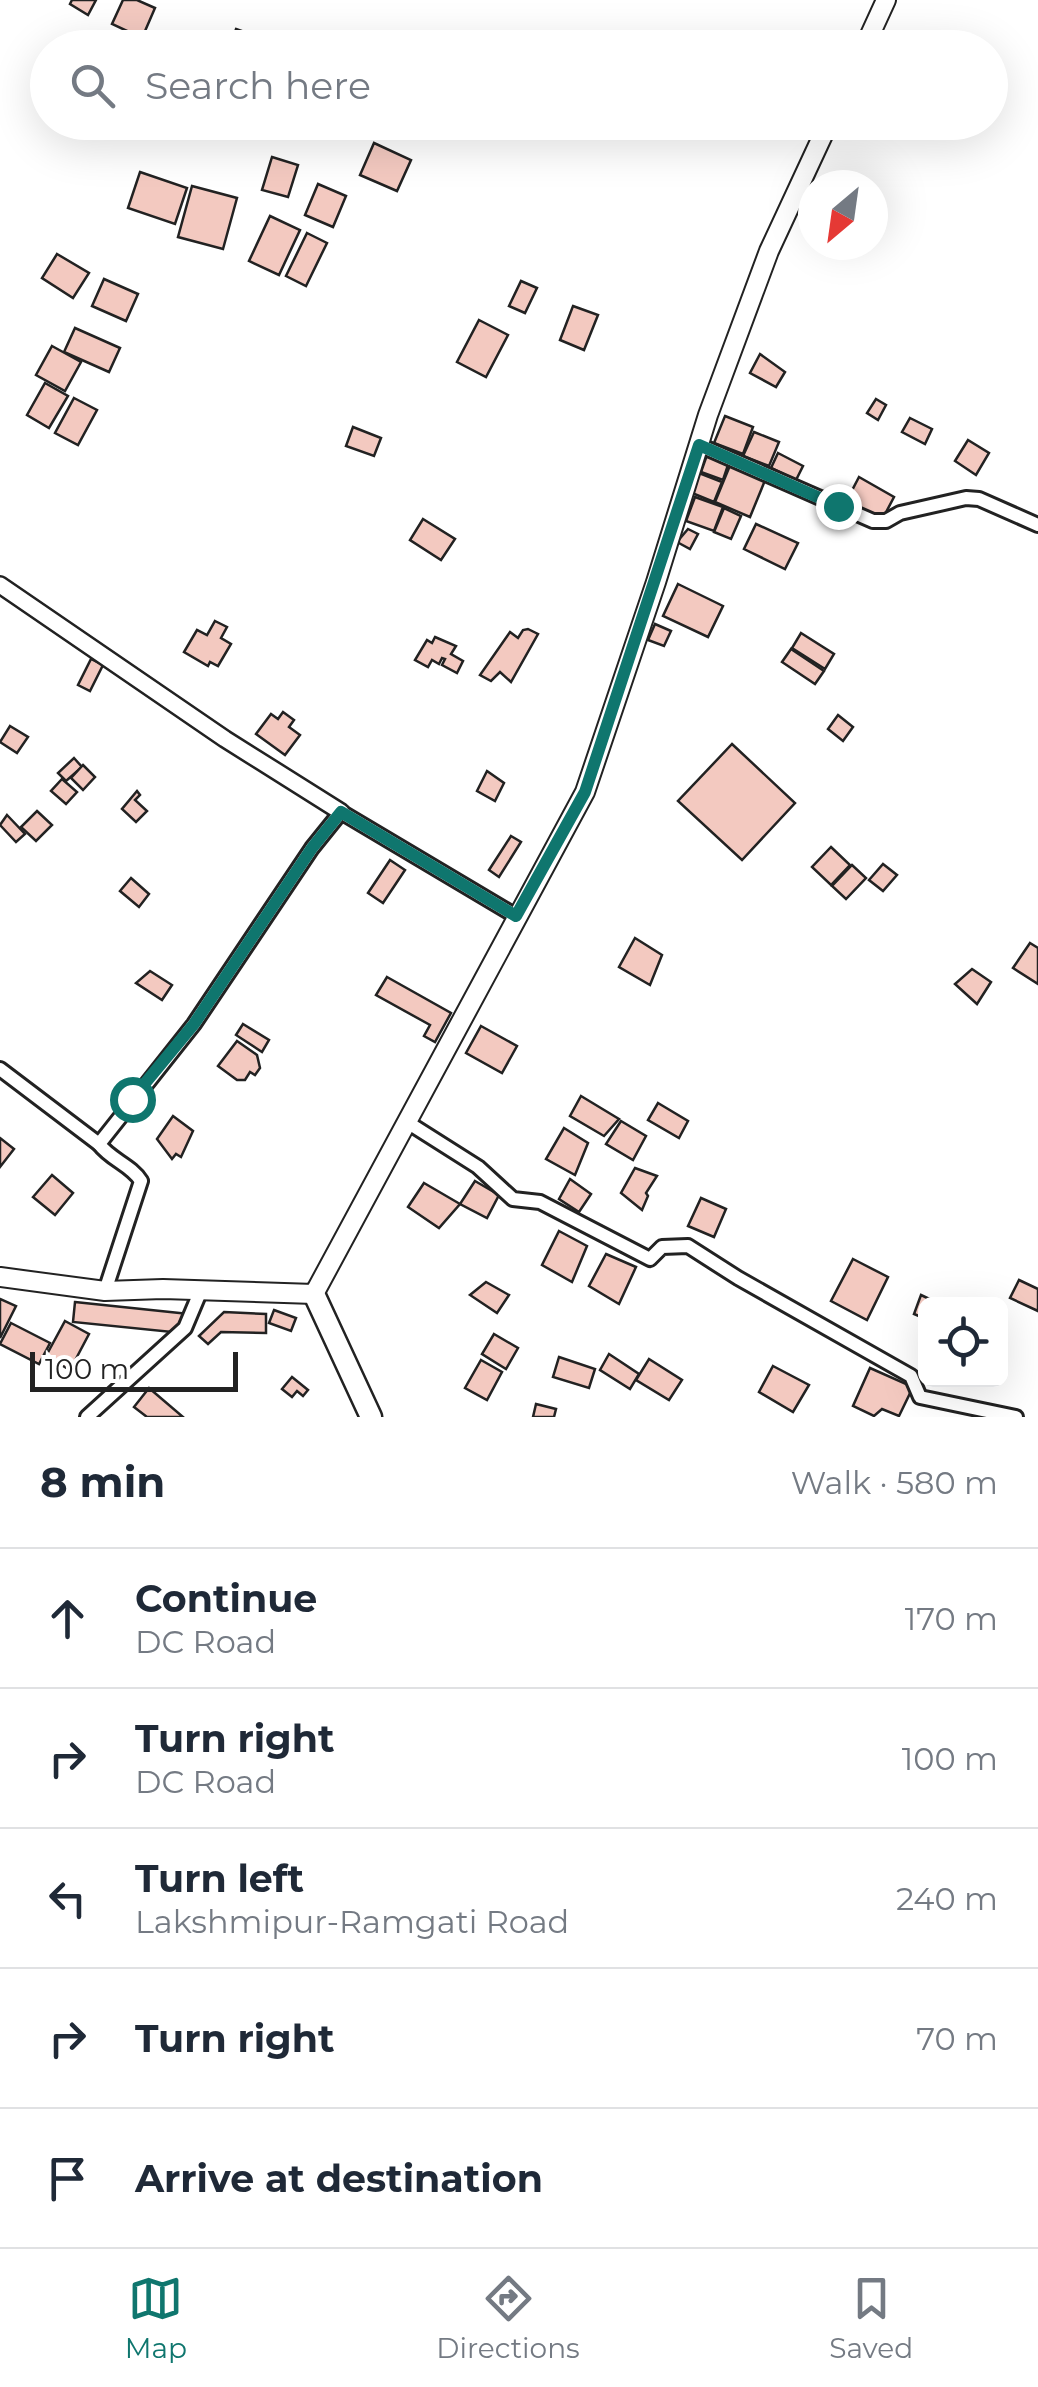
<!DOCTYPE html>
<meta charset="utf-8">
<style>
:root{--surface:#fff;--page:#f6f6f7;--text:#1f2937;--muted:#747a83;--line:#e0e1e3;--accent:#0f766e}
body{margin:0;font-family:Montserrat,sans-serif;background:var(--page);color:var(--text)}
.controls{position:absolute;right:30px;bottom:30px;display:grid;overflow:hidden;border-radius:15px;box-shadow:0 10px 40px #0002}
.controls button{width:90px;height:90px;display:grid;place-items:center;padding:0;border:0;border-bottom:2px solid var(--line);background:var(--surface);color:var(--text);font:50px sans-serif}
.compass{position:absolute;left:798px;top:170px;width:90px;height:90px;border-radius:50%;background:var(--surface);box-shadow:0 10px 40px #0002;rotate:209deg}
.scale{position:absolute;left:30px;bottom:25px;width:208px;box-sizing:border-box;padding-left:10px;border:5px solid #222;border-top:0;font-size:28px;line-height:35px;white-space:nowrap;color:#222;-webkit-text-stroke:8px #fff;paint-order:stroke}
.stop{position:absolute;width:30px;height:30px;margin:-22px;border:8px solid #0f766e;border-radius:50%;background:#fff}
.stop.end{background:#0f766e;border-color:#fff;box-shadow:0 2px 10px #0008}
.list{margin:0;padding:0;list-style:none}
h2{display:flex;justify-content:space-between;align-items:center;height:130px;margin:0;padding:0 40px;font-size:42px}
h2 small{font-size:32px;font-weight:400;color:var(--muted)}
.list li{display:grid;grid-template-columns:65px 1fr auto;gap:30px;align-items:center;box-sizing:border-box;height:140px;padding:0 40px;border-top:2px solid var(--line)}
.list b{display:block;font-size:38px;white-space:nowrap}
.list p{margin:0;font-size:32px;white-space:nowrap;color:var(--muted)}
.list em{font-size:32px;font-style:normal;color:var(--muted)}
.icon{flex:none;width:55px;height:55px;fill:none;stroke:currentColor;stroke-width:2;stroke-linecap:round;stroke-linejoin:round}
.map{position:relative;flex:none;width:1038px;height:1417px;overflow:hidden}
.search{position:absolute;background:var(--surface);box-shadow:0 10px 40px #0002;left:30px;right:30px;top:30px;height:110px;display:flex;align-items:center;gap:25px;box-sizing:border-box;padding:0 35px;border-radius:55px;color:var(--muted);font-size:38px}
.sheet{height:830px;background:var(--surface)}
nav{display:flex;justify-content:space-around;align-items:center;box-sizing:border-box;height:140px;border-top:2px solid var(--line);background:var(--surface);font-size:28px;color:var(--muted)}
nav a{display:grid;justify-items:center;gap:5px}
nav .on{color:var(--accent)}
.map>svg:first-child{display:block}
</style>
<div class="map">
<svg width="1038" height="1417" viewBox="0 0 1038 1417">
<rect width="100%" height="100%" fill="#fff"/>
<g fill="#f3c9c0" stroke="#222" stroke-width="2.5">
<path d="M 72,0 L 96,0 L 88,15 L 70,4 Z"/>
<path d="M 123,0 L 137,0 L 155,8 L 142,38 L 112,24 Z"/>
<path d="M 236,29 L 261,38 L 257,48 L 230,48 Z"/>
<path d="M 374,143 L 411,160 L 397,191 L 360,175 Z"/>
<path d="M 272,157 L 298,165 L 288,197 L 262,190 Z"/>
<path d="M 140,172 L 187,188 L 175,224 L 128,208 Z"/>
<path d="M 318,184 L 346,196 L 333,227 L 305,215 Z"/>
<path d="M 192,186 L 237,198 L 223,249 L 178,237 Z"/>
<path d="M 270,216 L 300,230 L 279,275 L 249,261 Z"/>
<path d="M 307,233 L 327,243 L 306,286 L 286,276 Z"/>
<path d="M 57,254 L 89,273 L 73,298 L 42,278 Z"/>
<path d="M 104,279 L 138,294 L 126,321 L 92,306 Z"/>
<path d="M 521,281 L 537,288 L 525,313 L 509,306 Z"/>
<path d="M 573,306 L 598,315 L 584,350 L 560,340 Z"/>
<path d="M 479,320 L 508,335 L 486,377 L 457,362 Z"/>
<path d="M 75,328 L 120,348 L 109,372 L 64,352 Z"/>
<path d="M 52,346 L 81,362 L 65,391 L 36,375 Z"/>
<path d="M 760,354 L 785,372 L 776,387 L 750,373 Z"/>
<path d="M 45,383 L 68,396 L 49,428 L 27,415 Z"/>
<path d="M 74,398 L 97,410 L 78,445 L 55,433 Z"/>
<path d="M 876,399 L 886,405 L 878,420 L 867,413 Z"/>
<path d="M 725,416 L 753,427 L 743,454 L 714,443 Z"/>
<path d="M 910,418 L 932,429 L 925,444 L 902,432 Z"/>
<path d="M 353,427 L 381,438 L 374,456 L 346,446 Z"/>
<path d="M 754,432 L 779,442 L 769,466 L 743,456 Z"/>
<path d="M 968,440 L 989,453 L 976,475 L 955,461 Z"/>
<path d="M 778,453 L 803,466 L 796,480 L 771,468 Z"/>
<path d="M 707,455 L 729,462 L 723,480 L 701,472 Z"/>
<path d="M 731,463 L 766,478 L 750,517 L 715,502 Z"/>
<path d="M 699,473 L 722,482 L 714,502 L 692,493 Z"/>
<path d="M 859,477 L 894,497 L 883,518 L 874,518 L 846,502 Z"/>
<path d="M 695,497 L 723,507 L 714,531 L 686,521 Z"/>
<path d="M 724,508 L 741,516 L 731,539 L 714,532 Z"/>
<path d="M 423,519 L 455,539 L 441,560 L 410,540 Z"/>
<path d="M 756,524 L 798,543 L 785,569 L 744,549 Z"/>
<path d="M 688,529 L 698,534 L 690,549 L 677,542 Z"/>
<path d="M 678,584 L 723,606 L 708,637 L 663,616 Z"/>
<path d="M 215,621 L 227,627 L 221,638 L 231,644 L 218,666 L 210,662 L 208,666 L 184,652 L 197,630 L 207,635 Z"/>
<path d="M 655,624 L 671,631 L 664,646 L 648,640 Z"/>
<path d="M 528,629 L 538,634 L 511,682 L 500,672 L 491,681 L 480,675 L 510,632 L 518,638 L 523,630 Z"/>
<path d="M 801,633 L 834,654 L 825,669 L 792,648 Z"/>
<path d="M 435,637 L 456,646 L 451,654 L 463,661 L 457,673 L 442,665 L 445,659 L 442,658 L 439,664 L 432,660 L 428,667 L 415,660 L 427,640 L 432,643 Z"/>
<path d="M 791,649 L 824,671 L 815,684 L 782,662 Z"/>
<path d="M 91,659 L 103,665 L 90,691 L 78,685 Z"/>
<path d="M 283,712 L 294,720 L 289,727 L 300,735 L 285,755 L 256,734 L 271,714 L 278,719 Z"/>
<path d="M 838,715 L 853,727 L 843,741 L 828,729 Z"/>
<path d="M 10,726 L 28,737 L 17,753 L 0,742 Z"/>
<path d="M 732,744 L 795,803 L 742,860 L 678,801 Z"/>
<path d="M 74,758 L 82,767 L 66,781 L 58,773 Z"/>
<path d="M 83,765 L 95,777 L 83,790 L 71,778 Z"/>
<path d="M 487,771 L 504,783 L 495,801 L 477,791 Z"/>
<path d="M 62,779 L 77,792 L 66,804 L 51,791 Z"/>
<path d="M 137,791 L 140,795 L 135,800 L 147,811 L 136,822 L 122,809 Z"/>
<path d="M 37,811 L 52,825 L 36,841 L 21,827 Z"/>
<path d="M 7,815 L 25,834 L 16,842 L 0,825 Z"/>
<path d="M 511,836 L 521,842 L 499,877 L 489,870 Z"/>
<path d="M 831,847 L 850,865 L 831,885 L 812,867 Z"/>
<path d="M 390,860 L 405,870 L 383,903 L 368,893 Z"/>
<path d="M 883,864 L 897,875 L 883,891 L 869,880 Z"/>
<path d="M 852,865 L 866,878 L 846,899 L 832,886 Z"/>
<path d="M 131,878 L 149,894 L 139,907 L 120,891 Z"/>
<path d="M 635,938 L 662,955 L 650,985 L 619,967 Z"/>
<path d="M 1030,943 L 1038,948 L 1038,984 L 1013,968 Z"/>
<path d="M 972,969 L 991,982 L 977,1004 L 955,984 Z"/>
<path d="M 150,971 L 172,985 L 162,1000 L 136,983 Z"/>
<path d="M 387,977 L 451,1013 L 435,1042 L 424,1036 L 430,1025 L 376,995 Z"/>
<path d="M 243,1024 L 269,1040 L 262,1052 L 236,1035 Z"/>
<path d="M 481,1026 L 517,1046 L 502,1073 L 466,1053 Z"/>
<path d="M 237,1041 L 257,1055 L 260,1068 L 255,1075 L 250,1072 L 245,1080 L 237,1080 L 218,1066 Z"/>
<path d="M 581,1096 L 619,1119 L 604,1136 L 570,1116 Z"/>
<path d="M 658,1103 L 688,1121 L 679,1138 L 648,1120 Z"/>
<path d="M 173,1116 L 193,1131 L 181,1157 L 176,1154 L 172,1159 L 157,1139 Z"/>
<path d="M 621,1121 L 646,1136 L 633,1160 L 606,1144 Z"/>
<path d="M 564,1128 L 588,1143 L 575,1175 L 546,1159 Z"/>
<path d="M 0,1138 L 14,1149 L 0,1167 Z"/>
<path d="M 635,1168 L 657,1176 L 646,1193 L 648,1196 L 642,1210 L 621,1193 Z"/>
<path d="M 52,1175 L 73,1193 L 55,1215 L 33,1197 Z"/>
<path d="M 570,1179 L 591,1194 L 579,1212 L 559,1199 Z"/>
<path d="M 475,1181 L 499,1195 L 487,1218 L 460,1204 Z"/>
<path d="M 424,1183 L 460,1204 L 439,1228 L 408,1207 Z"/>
<path d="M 701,1198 L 726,1209 L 714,1237 L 688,1226 Z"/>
<path d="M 559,1231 L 587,1246 L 572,1282 L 542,1265 Z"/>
<path d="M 606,1254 L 636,1267 L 619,1304 L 589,1286 Z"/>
<path d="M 853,1259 L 888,1277 L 867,1320 L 831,1301 Z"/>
<path d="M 1019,1280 L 1038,1289 L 1038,1311 L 1010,1298 Z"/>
<path d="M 486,1282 L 509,1295 L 497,1313 L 470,1295 Z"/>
<path d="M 921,1295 L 940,1304 L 926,1304 L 926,1319 L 914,1314 Z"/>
<path d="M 0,1299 L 16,1306 L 0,1338 Z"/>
<path d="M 75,1302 L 189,1314 L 172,1332 L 73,1322 Z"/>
<path d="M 274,1310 L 296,1318 L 291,1331 L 269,1323 Z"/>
<path d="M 224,1312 L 266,1314 L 266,1333 L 221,1332 L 208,1344 L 199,1336 Z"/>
<path d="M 65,1321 L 89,1334 L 70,1370 L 46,1356 Z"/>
<path d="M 11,1323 L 50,1343 L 39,1364 L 0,1344 Z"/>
<path d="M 494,1334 L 518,1348 L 506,1369 L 482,1354 Z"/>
<path d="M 609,1354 L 639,1374 L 630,1389 L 600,1370 Z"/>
<path d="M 559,1357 L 595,1369 L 589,1388 L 553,1377 Z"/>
<path d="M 649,1359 L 682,1380 L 669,1400 L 636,1380 Z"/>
<path d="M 481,1360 L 502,1372 L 487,1400 L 465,1388 Z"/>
<path d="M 773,1366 L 809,1385 L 793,1412 L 759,1392 Z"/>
<path d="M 870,1368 L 913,1387 L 899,1416 L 882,1409 L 874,1416 L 853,1406 Z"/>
<path d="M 292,1377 L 308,1390 L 303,1396 L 297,1391 L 292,1397 L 282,1389 Z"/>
<path d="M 149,1388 L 183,1417 L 147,1417 L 134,1407 Z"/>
<path d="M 536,1404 L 556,1409 L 554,1417 L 533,1417 Z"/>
</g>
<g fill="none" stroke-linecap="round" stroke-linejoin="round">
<g stroke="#222" stroke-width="18">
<g id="minor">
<path d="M 699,445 L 873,521 L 886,521 L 900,513 L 966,498 L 979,499 L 1038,525"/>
<path d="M 0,1069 L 99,1144"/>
<path d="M 407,1122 L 478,1167 L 513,1199 L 540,1202 L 650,1259 L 662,1247 L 688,1246 L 738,1278 L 911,1376 L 920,1397 L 1016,1417"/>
<path d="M 105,1291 L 141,1181 C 131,1165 111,1160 99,1144 L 194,1024 L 312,848 L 341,812 L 516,916"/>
<path d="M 87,1417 L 185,1328 L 201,1290"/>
</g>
</g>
<g stroke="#222" stroke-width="20">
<path id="tertiary" d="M 0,585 L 225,739 L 341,812"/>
</g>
<g stroke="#222" stroke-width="22">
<g id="secondary">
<path d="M 864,48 L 886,0"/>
<path d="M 0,1277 L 105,1291 L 163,1289 L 314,1294 L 585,792 L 656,582 L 708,415 L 769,251 L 829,122"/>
</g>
</g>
<g stroke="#222" stroke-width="25">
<path id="primary" d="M 314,1294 L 371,1417"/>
</g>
<use href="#minor" stroke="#fff" stroke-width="12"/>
<use href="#tertiary" stroke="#fff" stroke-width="15"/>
<use href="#secondary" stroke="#fff" stroke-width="18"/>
<use href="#primary" stroke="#fff" stroke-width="20"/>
</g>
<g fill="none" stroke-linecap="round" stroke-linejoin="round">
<path stroke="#0f766e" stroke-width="12" d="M 132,1099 L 194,1024 L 312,848 L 341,812 L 516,916 L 585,792 L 699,445 L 838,506"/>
</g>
</svg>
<div class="controls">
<button><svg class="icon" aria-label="locate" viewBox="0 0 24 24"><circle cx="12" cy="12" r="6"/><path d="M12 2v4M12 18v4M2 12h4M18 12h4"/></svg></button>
</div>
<svg class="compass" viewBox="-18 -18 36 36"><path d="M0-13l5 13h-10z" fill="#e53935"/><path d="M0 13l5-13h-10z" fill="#747a83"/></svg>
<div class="scale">100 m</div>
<div class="stop" style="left:132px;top:1099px"></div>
<div class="stop end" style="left:838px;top:506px"></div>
<div class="search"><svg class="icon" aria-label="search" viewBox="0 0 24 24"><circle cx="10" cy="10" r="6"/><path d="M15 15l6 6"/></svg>Search here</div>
</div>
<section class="sheet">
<h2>8 min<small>Walk · 580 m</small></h2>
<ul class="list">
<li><svg class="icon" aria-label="ahead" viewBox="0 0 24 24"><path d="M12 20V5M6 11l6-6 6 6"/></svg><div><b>Continue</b><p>DC Road</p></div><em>170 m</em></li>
<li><svg class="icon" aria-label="right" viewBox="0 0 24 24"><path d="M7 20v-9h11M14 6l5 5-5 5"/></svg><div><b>Turn right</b><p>DC Road</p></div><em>100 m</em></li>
<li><svg class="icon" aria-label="left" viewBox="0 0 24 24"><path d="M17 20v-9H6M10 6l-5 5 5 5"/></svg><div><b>Turn left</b><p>Lakshmipur-Ramgati Road</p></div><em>240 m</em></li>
<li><svg class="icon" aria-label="right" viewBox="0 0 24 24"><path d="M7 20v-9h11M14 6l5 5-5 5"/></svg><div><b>Turn right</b></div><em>70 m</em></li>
<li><svg class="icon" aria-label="arrive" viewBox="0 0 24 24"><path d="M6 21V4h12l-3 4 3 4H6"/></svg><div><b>Arrive at destination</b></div></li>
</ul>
</section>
<nav>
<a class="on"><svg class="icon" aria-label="map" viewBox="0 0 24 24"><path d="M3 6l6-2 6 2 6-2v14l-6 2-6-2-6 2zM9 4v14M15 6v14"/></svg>Map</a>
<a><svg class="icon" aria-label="directions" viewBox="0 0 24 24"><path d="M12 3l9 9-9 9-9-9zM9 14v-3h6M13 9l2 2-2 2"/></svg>Directions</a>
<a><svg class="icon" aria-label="saved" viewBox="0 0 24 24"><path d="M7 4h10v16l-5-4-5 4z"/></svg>Saved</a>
</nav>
